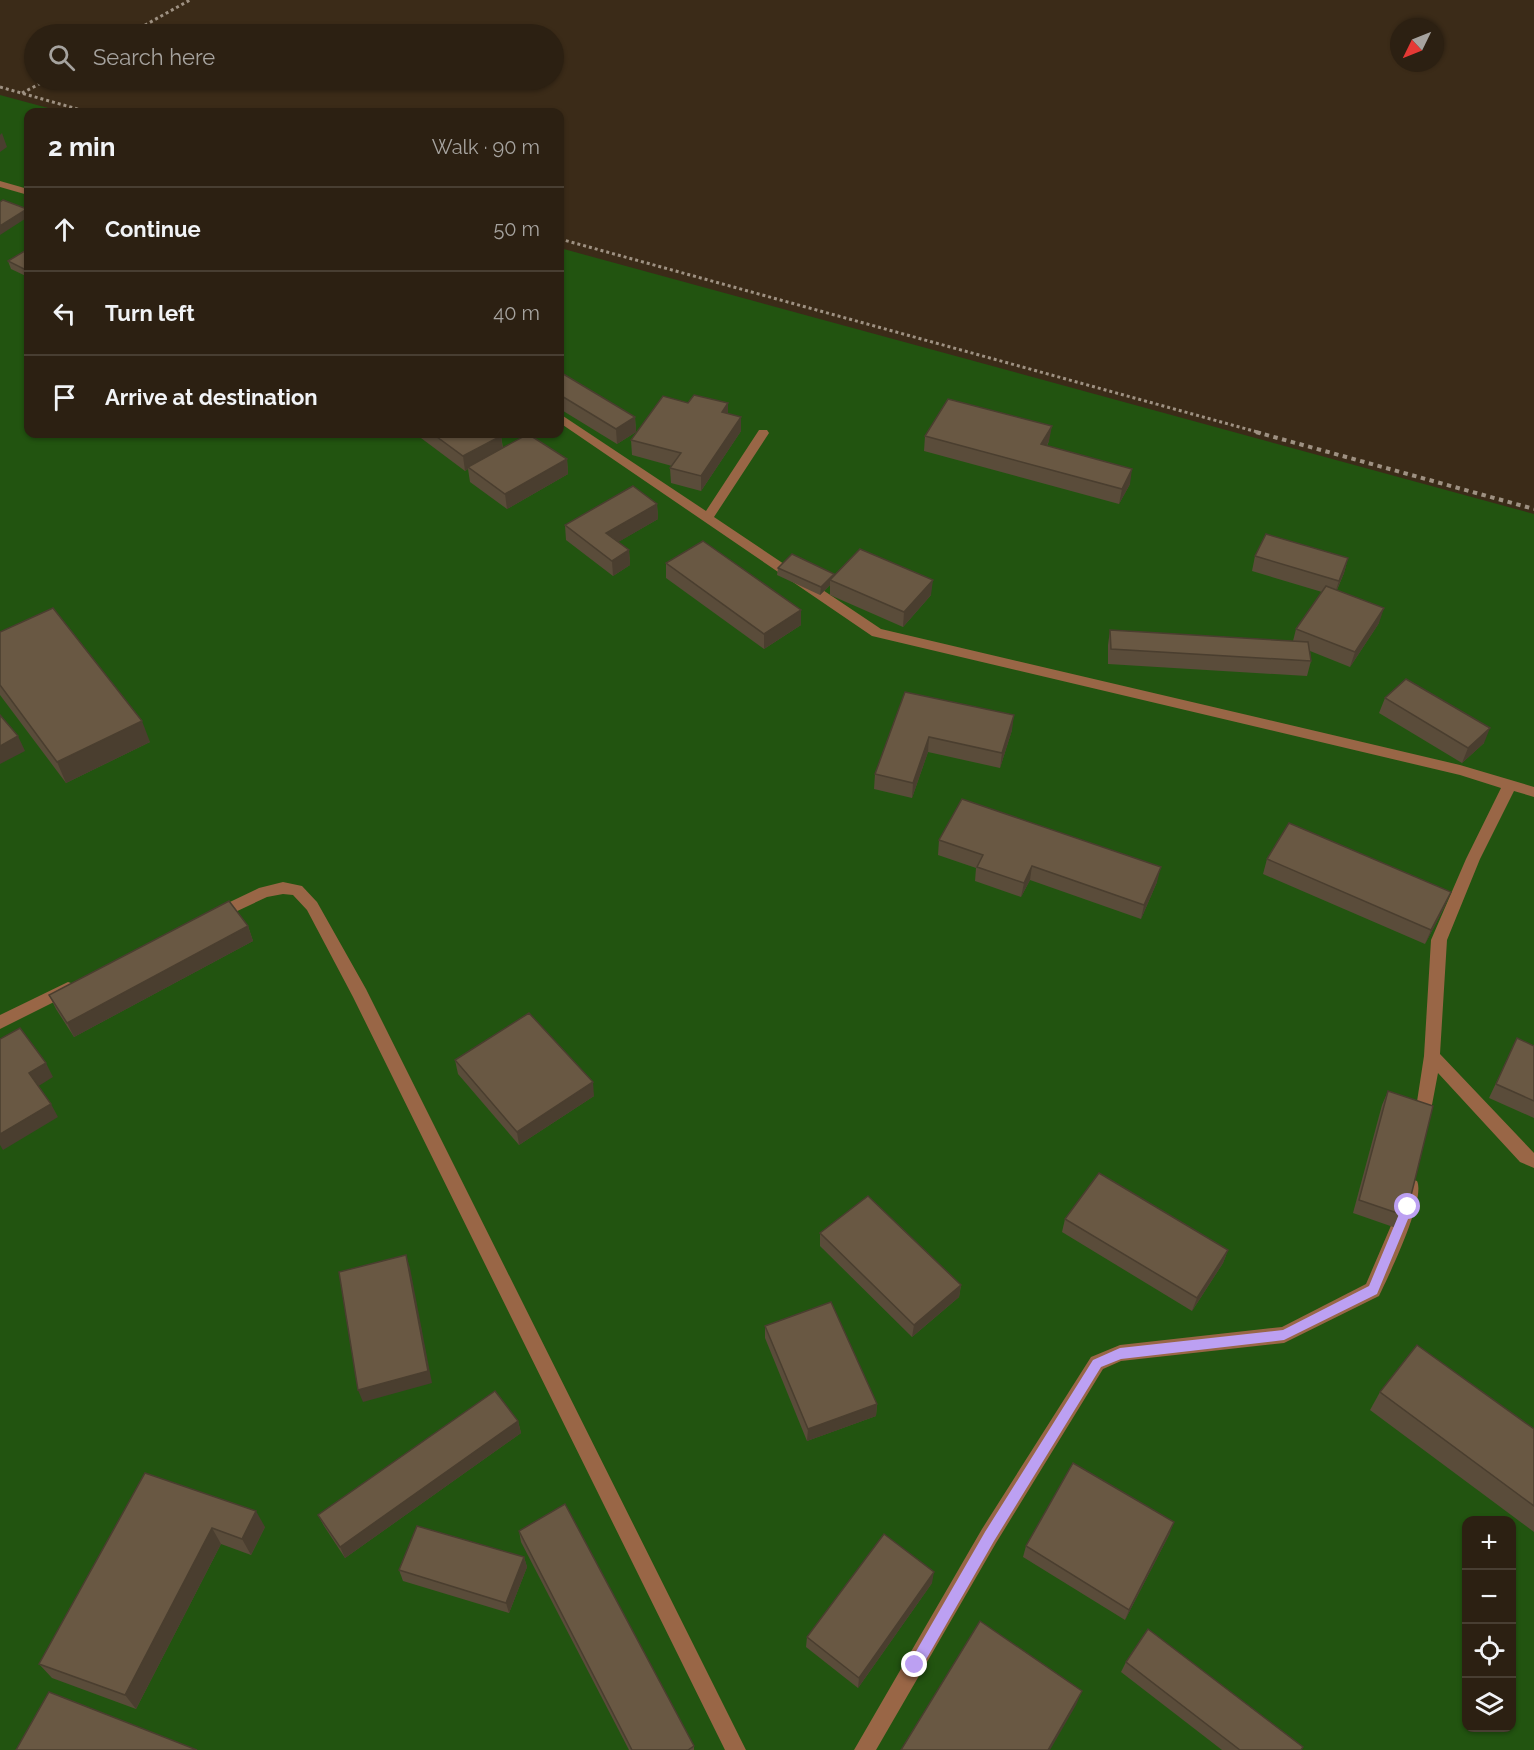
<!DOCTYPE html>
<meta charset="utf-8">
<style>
:root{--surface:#2c2012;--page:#382d20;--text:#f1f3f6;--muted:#a6a39f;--line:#483e32}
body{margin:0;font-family:Raleway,sans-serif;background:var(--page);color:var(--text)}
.controls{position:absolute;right:18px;bottom:18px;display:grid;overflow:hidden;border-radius:12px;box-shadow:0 2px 4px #0004}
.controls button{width:54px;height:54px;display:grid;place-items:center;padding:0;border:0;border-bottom:2px solid var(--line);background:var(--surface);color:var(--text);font:30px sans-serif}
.compass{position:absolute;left:1390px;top:18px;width:54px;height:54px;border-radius:50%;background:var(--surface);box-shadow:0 2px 4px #0004;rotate:227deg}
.stop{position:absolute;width:18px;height:18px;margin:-14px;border:4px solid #bca0f2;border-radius:50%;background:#fff}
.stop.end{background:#bca0f2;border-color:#fff;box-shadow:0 2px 6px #0008}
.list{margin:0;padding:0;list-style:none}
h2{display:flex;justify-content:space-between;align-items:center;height:78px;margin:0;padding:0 24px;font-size:26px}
h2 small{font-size:20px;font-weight:400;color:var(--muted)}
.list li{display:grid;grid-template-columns:39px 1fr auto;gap:18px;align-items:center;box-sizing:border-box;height:84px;padding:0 24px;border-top:2px solid var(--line)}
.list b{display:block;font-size:22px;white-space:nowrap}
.list em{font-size:20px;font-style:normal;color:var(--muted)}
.icon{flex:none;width:33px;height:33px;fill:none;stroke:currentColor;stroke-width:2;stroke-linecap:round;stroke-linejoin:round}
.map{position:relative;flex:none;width:1534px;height:1750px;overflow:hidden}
.search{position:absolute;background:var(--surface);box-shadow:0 2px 4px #0004;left:24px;top:24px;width:540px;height:66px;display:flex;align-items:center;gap:15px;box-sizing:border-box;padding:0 21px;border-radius:33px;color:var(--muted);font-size:22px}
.panel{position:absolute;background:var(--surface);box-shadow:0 2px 4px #0004;left:24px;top:108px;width:540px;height:330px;border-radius:12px}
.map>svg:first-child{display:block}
</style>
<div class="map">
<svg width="1534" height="1750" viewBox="0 0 1534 1750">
<rect width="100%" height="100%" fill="#3b2b18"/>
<path fill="#225410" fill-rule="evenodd" d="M 0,95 L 63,112 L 28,112 L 28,434 L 560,434 L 560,248 L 1534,514 L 1534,1750 L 0,1750 ZM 1466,1520 L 1512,1520 L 1512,1728 L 1466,1728 Z"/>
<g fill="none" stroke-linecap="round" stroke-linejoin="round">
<g stroke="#9e9182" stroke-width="3" stroke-dasharray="3 3" stroke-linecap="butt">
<path d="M 129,34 L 190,0"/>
<path d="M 0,87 L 88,112"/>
<path d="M 22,93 L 47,80"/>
<path d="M 560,239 L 1261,433"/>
</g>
<path stroke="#9e9182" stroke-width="4" stroke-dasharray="4.5 4.5" stroke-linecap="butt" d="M 1256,432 L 1534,509"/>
<g fill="#996646" fill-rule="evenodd">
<path d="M 0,181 L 28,189 L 28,195 L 0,187 Z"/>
<path d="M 560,414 L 706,511 L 759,430 L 767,430 L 769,433 L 714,517 L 881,629 L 1460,765 L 1534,787 L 1534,797 L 1514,791 L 1480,859 L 1447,940 L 1440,1054 L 1534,1153 L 1534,1168 L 1520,1162 L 1438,1073 L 1428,1126 L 1422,1128 L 1416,1126 L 1414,1121 L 1424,1056 L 1431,940 L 1466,859 L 1501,788 L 1460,775 L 872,636 L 560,423 Z"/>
<path d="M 283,882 L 302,886 L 317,902 L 366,989 L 746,1750 L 725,1750 L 353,997 L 307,910 L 293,895 L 283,894 L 267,897 L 216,921 L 211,919 L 208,915 L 211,911 L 259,888 Z"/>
<path d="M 68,982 L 74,984 L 76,988 L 74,992 L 0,1029 L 0,1015 Z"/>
<path d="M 1411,1179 L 1417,1181 C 1426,1199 1389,1275 1379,1296 L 1284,1343 L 1121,1361 L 1103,1369 L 996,1543 L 876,1750 L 854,1750 L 982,1529 L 1091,1357 L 1120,1345 L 1282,1327 L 1366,1284 L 1399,1207 L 1405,1181 Z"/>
</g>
</g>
<g fill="#5a4c3a">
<path d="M 28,249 L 28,277 L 11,269 L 8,261 Z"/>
<path d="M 560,372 L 635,417 L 636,432 L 617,444 L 560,409 Z"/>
<path d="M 688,403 L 728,403 L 728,413 L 741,431 L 701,491 L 671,483 L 670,468 L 672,466 L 632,455 L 631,440 Z"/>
<path d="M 417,434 L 498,434 L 501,436 L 503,448 L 567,459 L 568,474 L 507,509 L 470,482 L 468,469 L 465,471 L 417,435 Z"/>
<path d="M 925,436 L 1049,441 L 1047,446 L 1130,484 L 1119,504 L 924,451 Z"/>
<path d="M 657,504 L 658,519 L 618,542 L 629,550 L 630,565 L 613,576 L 566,540 L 565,525 Z"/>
<path d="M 1255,556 L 1348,558 L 1344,573 L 1337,590 L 1379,623 L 1350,667 L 1310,651 L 1311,661 L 1307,676 L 1108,664 L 1108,645 L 1110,630 L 1293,641 L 1296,629 L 1322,592 L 1252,571 Z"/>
<path d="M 666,563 L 801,625 L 764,649 L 666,578 Z"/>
<path d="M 778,568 L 834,576 L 931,595 L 903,627 L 830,595 L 830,585 L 820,595 L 777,575 Z"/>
<path d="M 0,632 L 150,742 L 66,783 L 0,695 Z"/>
<path d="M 905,692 L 1012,730 L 1000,768 L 928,752 L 912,798 L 874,789 L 875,774 Z"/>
<path d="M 1385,698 L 1484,743 L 1462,763 L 1379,713 Z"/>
<path d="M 939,840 L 1157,882 L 1141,919 L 1030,880 L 1021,897 L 975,881 L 976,868 L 938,855 Z"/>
<path d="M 1267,859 L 1451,892 L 1445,906 L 1425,944 L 1263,874 Z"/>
<path d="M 248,926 L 253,941 L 74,1037 L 56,1009 L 49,995 Z"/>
<path d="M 1517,1038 L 1534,1046 L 1534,1118 L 1489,1098 Z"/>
<path d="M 455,1060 L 594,1096 L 519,1145 L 458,1074 Z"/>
<path d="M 1388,1091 L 1406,1216 L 1399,1229 L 1353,1213 L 1382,1105 Z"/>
<path d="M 1065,1219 L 1228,1250 L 1223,1263 L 1192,1311 L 1062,1232 Z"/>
<path d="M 820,1233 L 961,1285 L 959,1297 L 912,1337 L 820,1246 Z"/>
<path d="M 765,1326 L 877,1404 L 876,1416 L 807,1441 L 765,1338 Z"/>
<path d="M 1380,1392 L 1534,1429 L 1534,1532 L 1370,1410 Z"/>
<path d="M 518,1421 L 521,1433 L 345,1558 L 324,1526 L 318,1515 Z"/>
<path d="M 145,1473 L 265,1527 L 251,1555 L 221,1544 L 136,1709 L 52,1678 L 39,1664 Z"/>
<path d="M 519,1531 L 694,1746 L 694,1750 L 629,1750 L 521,1542 Z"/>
<path d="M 1170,1533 L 1125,1620 L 1023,1557 L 1026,1546 Z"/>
<path d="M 524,1557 L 527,1567 L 509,1613 L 403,1581 L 399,1570 Z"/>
<path d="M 932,1583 L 858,1688 L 806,1647 L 807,1637 Z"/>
<path d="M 1126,1662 L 1301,1750 L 1222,1750 L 1121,1672 Z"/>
</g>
<g fill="#4a3e2f">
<path d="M 2,133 L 7,147 L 0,152 L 0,135 Z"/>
<path d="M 27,209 L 28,217 L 0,235 L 0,226 Z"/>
<path d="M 728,403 L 728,418 L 722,412 Z"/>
<path d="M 635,417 L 636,432 L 617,444 L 616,429 Z"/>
<path d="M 741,417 L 741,431 L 701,491 L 701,476 Z"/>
<path d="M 1052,426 L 1049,441 L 1039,459 L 1041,444 Z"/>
<path d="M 501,436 L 503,451 L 468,467 L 468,469 L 465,471 L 463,456 Z"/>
<path d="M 567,459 L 568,474 L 507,509 L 505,494 Z"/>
<path d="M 1132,469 L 1130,484 L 1119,504 L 1122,489 Z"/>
<path d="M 657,504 L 658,519 L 608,548 L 606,533 Z"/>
<path d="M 629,550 L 630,565 L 613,576 L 612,561 Z"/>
<path d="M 1348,558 L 1344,573 L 1334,596 L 1339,581 Z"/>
<path d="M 834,574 L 834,582 L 830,580 L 830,585 L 820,595 L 821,587 Z"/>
<path d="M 933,580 L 931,595 L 903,627 L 904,612 Z"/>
<path d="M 1384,608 L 1379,623 L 1350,667 L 1355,652 Z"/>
<path d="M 801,610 L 801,625 L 764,649 L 764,634 Z"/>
<path d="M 1014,715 L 1012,730 L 1000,768 L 1002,753 Z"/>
<path d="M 142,721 L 150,742 L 66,783 L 57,762 Z"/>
<path d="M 1490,728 L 1484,743 L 1462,763 L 1468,748 Z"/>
<path d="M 18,736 L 25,751 L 0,764 L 0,746 Z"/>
<path d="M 929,737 L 928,752 L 912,798 L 913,783 Z"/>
<path d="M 1032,866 L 1030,880 L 1021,897 L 1024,883 Z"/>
<path d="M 1161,867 L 1157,882 L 1141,919 L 1144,905 Z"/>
<path d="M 1451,892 L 1445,906 L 1425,944 L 1431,930 Z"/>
<path d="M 248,926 L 253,941 L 74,1037 L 67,1023 Z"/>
<path d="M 46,1063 L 53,1077 L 37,1087 L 29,1073 Z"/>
<path d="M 593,1082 L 594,1096 L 519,1145 L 517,1132 Z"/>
<path d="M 51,1104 L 58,1117 L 3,1150 L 0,1145 L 0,1134 Z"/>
<path d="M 1228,1250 L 1223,1263 L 1192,1311 L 1197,1298 Z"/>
<path d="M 406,1255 L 410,1268 L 432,1383 L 363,1402 L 358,1390 Z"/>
<path d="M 961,1285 L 959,1297 L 912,1337 L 914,1325 Z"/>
<path d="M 877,1404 L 876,1416 L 807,1441 L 808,1429 Z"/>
<path d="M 518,1421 L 521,1433 L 345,1558 L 340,1547 Z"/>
<path d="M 256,1511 L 265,1527 L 251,1555 L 242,1539 Z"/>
<path d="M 1174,1522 L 1170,1533 L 1125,1620 L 1129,1610 Z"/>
<path d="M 212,1528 L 221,1544 L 136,1709 L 125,1695 Z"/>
<path d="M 524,1557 L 527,1567 L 509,1613 L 506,1603 Z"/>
<path d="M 934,1572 L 932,1583 L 858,1688 L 859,1678 Z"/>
<path d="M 1082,1691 L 1076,1705 L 1050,1750 L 1048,1750 Z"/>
</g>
<g fill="#695843" stroke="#4a3e2f" stroke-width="1.5">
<path d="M 3,200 L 27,209 L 0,226 L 0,202 Z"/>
<path d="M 28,249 L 28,271 L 8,261 Z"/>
<path d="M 560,372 L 635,417 L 616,429 L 560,395 Z"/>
<path d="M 694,395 L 728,403 L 722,412 L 741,417 L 701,476 L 670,468 L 681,453 L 631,440 L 663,396 L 688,403 Z"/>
<path d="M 948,399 L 1052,426 L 1041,444 L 1132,469 L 1122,489 L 925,436 Z"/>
<path d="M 433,434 L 498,434 L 501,436 L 463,456 Z"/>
<path d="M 528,434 L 567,459 L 505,494 L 468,467 Z"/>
<path d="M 633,486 L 657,504 L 606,533 L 629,550 L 612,561 L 565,525 Z"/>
<path d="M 1266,534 L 1348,558 L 1339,581 L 1255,556 Z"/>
<path d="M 703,541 L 801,610 L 764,634 L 666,563 Z"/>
<path d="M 860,549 L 933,580 L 904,612 L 830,580 Z"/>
<path d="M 792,554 L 834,574 L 821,587 L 778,568 Z"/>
<path d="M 1326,586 L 1384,608 L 1355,652 L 1296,629 Z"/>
<path d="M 53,608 L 142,721 L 57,762 L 0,685 L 0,632 Z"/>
<path d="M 1110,630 L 1308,642 L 1311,661 L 1111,649 Z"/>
<path d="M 1406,679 L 1490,728 L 1468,748 L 1385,698 Z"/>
<path d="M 905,692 L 1014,715 L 1002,753 L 929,737 L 913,783 L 875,774 Z"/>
<path d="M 0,715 L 18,736 L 0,746 Z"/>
<path d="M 962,799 L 1161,867 L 1144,905 L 1032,866 L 1024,883 L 977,867 L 983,855 L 939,840 Z"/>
<path d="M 1289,823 L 1451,892 L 1431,930 L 1267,859 Z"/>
<path d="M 229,901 L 248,926 L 67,1023 L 49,995 Z"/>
<path d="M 529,1013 L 593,1082 L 517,1132 L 455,1060 Z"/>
<path d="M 20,1028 L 46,1063 L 29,1073 L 51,1104 L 0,1134 L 0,1039 Z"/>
<path d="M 1517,1038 L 1534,1046 L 1534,1101 L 1496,1084 Z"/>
<path d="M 1388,1091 L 1433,1106 L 1406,1216 L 1359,1200 Z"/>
<path d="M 1099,1173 L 1228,1250 L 1197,1298 L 1065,1219 Z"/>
<path d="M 868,1196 L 961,1285 L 914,1325 L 820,1233 Z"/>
<path d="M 406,1255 L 428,1371 L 358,1390 L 339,1272 Z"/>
<path d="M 831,1302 L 877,1404 L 808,1429 L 765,1326 Z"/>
<path d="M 1417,1345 L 1534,1429 L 1534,1506 L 1380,1392 Z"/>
<path d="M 495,1391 L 518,1421 L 340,1547 L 318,1515 Z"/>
<path d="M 1073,1463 L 1174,1522 L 1129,1610 L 1026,1546 Z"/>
<path d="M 145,1473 L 256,1511 L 242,1539 L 212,1528 L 125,1695 L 39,1664 Z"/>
<path d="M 565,1504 L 694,1746 L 688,1750 L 632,1750 L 519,1531 Z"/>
<path d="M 417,1526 L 524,1557 L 506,1603 L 399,1570 Z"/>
<path d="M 884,1534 L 934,1572 L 859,1678 L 807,1637 Z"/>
<path d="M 980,1621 L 1082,1691 L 1048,1750 L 901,1750 Z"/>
<path d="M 1148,1629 L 1303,1747 L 1301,1750 L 1240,1750 L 1126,1662 Z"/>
<path d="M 49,1692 L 197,1750 L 16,1750 Z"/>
</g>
<path fill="#bca0f2" d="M 1408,1202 L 1413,1207 L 1377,1294 L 1284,1340 L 1121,1359 L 1101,1367 L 994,1541 L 920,1670 L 915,1671 L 911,1670 L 909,1665 L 911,1660 L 985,1532 L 1093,1360 L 1120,1348 L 1283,1330 L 1369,1286 L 1402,1207 Z"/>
</svg>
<div class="controls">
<button>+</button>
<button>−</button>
<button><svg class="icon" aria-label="locate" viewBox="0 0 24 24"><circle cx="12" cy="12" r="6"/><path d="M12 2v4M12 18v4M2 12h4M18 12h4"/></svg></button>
<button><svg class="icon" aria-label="layers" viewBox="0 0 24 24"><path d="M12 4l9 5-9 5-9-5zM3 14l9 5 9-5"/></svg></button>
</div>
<svg class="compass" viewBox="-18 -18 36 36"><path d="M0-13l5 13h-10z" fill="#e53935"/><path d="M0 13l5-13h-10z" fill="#a6a39f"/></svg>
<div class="stop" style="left:1408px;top:1207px"></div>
<div class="stop end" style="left:915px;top:1665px"></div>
<div class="search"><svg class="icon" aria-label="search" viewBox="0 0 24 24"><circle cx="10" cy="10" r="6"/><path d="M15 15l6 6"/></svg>Search here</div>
<section class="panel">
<h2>2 min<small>Walk · 90 m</small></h2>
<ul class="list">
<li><svg class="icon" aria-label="ahead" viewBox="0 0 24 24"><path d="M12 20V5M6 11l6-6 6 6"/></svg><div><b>Continue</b></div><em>50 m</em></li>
<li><svg class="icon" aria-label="left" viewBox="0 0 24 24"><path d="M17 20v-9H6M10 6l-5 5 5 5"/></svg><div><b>Turn left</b></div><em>40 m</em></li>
<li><svg class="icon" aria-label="arrive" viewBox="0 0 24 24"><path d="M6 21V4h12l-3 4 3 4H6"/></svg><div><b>Arrive at destination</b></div></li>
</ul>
</section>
</div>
